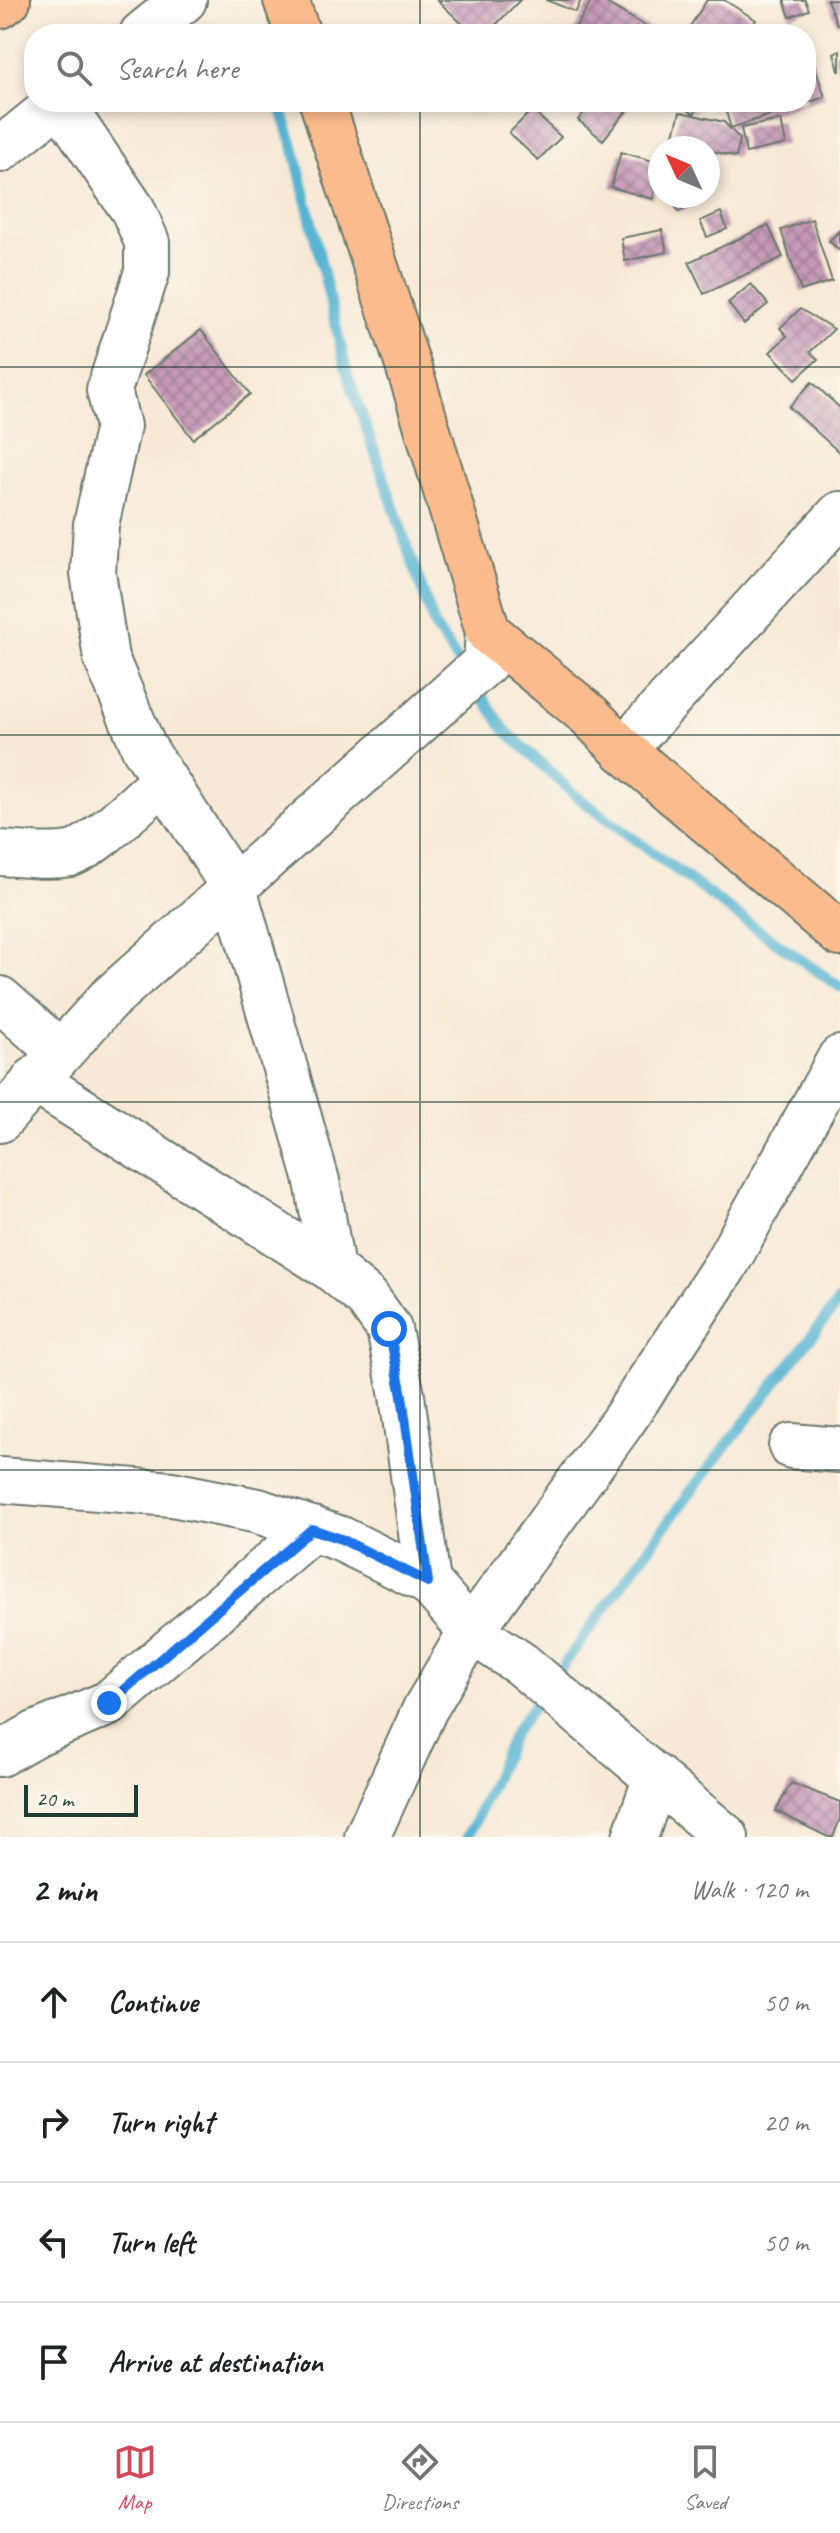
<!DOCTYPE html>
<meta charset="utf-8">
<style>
:root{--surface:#fff;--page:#f6f6f6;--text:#202124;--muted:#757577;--line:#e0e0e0;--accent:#d1495b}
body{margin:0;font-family:Caveat,sans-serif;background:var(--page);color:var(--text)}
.compass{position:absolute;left:648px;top:136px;width:72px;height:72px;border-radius:50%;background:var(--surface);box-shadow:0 4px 12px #0003;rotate:314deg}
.scale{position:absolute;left:24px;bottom:20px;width:114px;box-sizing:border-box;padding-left:8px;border:4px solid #1f3d34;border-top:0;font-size:22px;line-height:28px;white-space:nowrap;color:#1f3d34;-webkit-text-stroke:6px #fbf7ec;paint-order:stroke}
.stop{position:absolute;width:24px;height:24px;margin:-18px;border:6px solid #1a73e8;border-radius:50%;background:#fff}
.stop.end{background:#1a73e8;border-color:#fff;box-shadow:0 2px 8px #0008}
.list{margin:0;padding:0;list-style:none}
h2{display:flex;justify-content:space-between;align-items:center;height:104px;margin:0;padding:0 32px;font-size:34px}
h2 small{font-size:26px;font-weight:400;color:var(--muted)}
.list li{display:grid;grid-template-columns:52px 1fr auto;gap:24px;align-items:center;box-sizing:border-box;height:120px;padding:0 32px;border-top:2px solid var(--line)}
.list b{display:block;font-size:30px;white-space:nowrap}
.list em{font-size:26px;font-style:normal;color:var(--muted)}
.icon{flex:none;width:44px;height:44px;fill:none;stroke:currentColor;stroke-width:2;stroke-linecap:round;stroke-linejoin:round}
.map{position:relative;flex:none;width:840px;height:1837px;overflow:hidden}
.search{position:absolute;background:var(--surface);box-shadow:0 4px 12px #0003;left:24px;right:24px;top:24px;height:88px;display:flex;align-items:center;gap:20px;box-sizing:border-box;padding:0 28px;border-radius:32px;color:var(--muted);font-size:30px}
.sheet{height:584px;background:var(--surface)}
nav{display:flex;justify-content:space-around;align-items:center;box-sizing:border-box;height:112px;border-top:2px solid var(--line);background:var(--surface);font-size:22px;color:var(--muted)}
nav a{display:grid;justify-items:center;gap:4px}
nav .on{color:var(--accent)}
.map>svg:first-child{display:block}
</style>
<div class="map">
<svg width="840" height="1837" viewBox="0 0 840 1837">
<defs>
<pattern id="building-cross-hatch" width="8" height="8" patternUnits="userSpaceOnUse" patternTransform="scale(2)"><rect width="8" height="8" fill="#c69ab7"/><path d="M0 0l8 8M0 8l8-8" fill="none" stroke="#a07f96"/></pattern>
</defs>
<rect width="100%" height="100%" fill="#fbf7ec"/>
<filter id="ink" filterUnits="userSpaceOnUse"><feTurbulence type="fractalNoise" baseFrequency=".0125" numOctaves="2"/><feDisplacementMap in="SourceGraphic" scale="16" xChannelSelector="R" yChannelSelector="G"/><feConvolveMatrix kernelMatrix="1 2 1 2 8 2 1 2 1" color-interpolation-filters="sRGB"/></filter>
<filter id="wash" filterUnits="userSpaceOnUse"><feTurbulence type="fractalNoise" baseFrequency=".006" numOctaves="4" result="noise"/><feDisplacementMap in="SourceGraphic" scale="32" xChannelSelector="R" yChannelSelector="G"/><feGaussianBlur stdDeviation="1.8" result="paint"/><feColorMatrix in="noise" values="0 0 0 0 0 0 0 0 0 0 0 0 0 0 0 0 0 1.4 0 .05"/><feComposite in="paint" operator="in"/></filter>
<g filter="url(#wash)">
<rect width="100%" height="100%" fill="#f7e9d5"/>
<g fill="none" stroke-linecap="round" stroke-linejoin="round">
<g stroke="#52b3d1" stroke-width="11">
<path d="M 279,102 L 294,148 L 346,369 L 435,627 L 463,669"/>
<path d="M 473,683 L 505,730 L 576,796 L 740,917 L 840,987"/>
<path d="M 553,1679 L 688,1495 L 840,1300"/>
<path d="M 468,1837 L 514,1733 L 543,1693"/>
</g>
</g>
<g id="blocks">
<g fill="url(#building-cross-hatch)">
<path d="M 437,0 L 520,0 L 487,34 L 473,34 Z"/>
<path d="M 546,0 L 581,0 L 576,12 Z"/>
<path d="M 592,0 L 601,0 L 659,34 L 576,34 L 573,32 Z"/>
<path d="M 707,0 L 724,0 L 756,20 L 747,34 L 685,34 Z"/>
<path d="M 784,0 L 805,0 L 809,10 L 790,17 Z"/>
<path d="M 827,0 L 840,0 L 840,23 L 837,24 Z"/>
<path d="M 840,51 L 840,71 L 839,71 L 834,53 Z"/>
<path d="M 812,58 L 825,97 L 731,128 L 723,102 L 806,102 L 806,60 Z"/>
<path d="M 592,102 L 624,102 L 630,107 L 603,140 L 578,120 Z"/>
<path d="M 676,102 L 702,102 L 694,114 Z"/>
<path d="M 532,110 L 561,137 L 538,160 L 509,133 Z"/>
<path d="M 680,112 L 724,122 L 740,139 L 736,157 L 708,150 L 708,148 L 672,142 Z"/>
<path d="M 781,120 L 786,144 L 746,153 L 741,128 Z"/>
<path d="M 621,152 L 660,163 L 653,199 L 611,187 Z"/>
<path d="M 671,196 L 700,196 L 703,202 L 678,212 Z"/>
<path d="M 721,212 L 727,229 L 707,237 L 700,221 Z"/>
<path d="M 812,219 L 832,281 L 801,291 L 781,230 Z"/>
<path d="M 768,225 L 783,257 L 704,294 L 689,262 Z"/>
<path d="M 662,230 L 667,252 L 625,261 L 621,238 Z"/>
<path d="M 840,230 L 840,251 L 829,241 Z"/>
<path d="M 751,284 L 768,304 L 744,324 L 728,303 Z"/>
<path d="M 800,309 L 834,329 L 810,352 L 818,359 L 796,379 L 770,352 L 787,336 L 780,328 Z"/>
<path d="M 201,330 L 250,394 L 193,439 L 144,375 Z"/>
<path d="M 812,382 L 840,408 L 840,453 L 789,407 Z"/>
<path d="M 791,1783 L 840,1802 L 840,1819 L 833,1837 L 828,1837 L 776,1811 Z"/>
</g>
</g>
</g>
<g filter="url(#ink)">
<use href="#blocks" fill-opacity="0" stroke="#6b796c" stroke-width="2"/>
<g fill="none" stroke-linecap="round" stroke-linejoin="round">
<g stroke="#6b796c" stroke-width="48">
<g id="minor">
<path d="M 142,34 L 184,0"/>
<path d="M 60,102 L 133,210 L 147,242 L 147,272 L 109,390 L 118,426 L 96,525 L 93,573 L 106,658 L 144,748 L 234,888 L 317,1181 L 332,1269"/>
<path d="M 0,150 L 59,102"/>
<path d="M 623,750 L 840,514"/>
<path d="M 0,853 C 23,854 47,858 70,854 C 91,850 145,796 164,780"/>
<path d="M 0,999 L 60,1052"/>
<path d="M 34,1080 L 332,1269 L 367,1298 L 389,1329 L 402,1396 L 428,1582"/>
<path d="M 0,1120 L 108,1000 L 486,662 L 488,632"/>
<path d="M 791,1446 L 840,1450"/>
<path d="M 0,1480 L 172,1494 L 258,1511 L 341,1539 L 428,1582 L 471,1631 L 521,1664 L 726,1837"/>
<path d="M 0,1754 L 35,1734 L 109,1703 L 312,1529"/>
<path d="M 367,1837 L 425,1709 L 471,1631 L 623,1421 L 725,1266 L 840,1058"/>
<path d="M 635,1837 L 656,1777"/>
</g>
</g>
<g stroke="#6b796c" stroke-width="48">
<g id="major">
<path d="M 286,0 L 298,34"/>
<path d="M 322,102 L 415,387 L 488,632 L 590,716 L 623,750 L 840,934"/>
</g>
</g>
<g stroke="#6b796c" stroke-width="48">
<path id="highway" d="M 0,6 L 8,0"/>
</g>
<use href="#minor" stroke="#fff" stroke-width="44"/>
<use href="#major" stroke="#fbbb8c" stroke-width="44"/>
<use href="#highway" stroke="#fbbb8c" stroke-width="44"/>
</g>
</g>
<g fill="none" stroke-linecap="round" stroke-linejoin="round" filter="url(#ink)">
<path stroke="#1a73e8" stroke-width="10" d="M 109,1703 L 312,1529 L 341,1539 L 428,1582 L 402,1396 L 389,1329"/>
</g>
<path fill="none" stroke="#1f3d34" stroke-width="2" stroke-opacity="0.55" d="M 420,0 L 420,34M 420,102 L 420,1837M 0,367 L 840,367M 0,735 L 840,735M 0,1102 L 840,1102M 0,1470 L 840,1470"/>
</svg>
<svg class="compass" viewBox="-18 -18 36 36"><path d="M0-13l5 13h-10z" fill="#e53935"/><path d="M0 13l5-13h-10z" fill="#757577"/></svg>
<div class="scale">20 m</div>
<div class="stop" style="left:389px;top:1329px"></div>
<div class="stop end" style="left:109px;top:1703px"></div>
<div class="search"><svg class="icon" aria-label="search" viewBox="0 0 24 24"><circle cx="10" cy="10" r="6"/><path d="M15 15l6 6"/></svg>Search here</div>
</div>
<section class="sheet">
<h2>2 min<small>Walk · 120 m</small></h2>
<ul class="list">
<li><svg class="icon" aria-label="ahead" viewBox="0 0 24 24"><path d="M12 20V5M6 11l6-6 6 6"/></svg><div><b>Continue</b></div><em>50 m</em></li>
<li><svg class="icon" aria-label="right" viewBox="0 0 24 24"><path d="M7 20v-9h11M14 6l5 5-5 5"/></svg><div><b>Turn right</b></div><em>20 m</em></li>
<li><svg class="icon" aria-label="left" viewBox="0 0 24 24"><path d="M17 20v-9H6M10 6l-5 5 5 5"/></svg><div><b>Turn left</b></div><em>50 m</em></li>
<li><svg class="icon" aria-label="arrive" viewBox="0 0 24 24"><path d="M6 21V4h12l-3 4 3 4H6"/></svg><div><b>Arrive at destination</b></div></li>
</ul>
</section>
<nav>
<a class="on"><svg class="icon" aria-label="map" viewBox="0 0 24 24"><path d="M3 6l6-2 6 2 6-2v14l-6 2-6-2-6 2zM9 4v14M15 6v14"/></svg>Map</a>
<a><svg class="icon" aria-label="directions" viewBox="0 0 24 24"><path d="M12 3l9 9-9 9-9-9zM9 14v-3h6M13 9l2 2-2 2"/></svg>Directions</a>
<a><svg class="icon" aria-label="saved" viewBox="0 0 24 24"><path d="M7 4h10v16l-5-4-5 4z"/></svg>Saved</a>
</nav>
